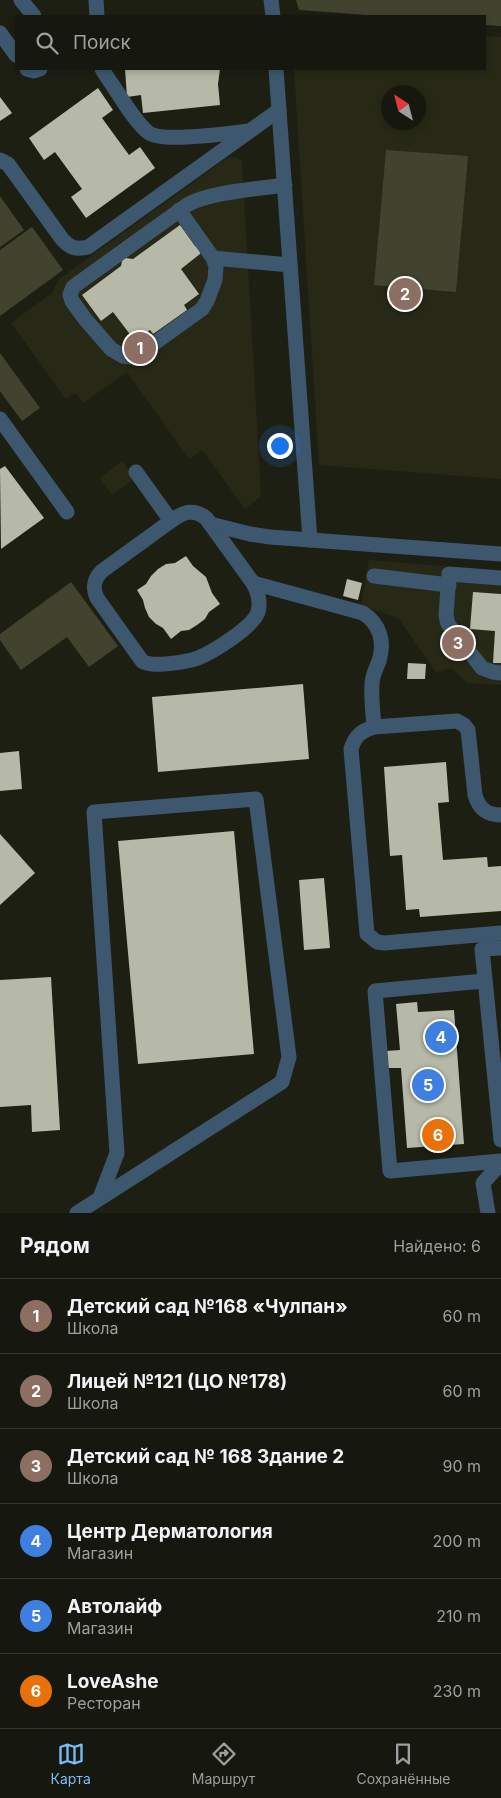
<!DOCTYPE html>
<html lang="ru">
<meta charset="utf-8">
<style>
:root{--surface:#16170e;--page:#1f2017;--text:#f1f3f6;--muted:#9e9f9e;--line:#35362e;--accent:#78bff7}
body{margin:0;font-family:Inter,sans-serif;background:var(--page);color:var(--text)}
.compass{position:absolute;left:381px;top:85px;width:45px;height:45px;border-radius:50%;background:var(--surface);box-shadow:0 2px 8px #0003;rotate:324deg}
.you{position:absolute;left:279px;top:445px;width:18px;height:18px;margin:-12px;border:4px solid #fff;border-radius:50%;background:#1a73e8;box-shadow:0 0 0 8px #1a73e833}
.badge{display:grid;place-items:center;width:32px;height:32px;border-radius:50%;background:var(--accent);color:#fff;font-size:16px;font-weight:700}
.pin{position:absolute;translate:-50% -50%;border:2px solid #fff;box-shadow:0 1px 5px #0006}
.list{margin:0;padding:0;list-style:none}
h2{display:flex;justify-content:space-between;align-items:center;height:65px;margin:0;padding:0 20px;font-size:21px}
h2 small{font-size:16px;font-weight:400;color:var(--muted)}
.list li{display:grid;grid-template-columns:32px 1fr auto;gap:15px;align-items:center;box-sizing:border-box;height:75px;padding:0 20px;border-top:1px solid var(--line)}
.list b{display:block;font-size:19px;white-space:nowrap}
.list p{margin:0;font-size:16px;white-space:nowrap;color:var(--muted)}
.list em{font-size:16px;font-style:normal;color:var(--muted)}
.icon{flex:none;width:28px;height:28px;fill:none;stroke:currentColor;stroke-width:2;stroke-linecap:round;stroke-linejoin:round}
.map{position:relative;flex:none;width:501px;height:1213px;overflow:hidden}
.search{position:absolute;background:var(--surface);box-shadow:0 2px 8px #0003;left:15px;right:15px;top:15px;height:55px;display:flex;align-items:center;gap:12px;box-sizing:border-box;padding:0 18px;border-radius:0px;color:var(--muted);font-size:19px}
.sheet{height:515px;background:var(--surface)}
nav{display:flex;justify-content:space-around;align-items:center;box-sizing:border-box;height:70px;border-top:1px solid var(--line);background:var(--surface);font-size:14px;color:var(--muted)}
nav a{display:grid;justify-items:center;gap:2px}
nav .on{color:var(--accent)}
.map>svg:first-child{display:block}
</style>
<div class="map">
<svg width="501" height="1213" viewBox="0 0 501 1213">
<rect width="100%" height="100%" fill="#1e1f13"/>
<g fill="#272916" fill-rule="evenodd">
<path d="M 485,36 L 501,37 L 501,479 L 319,465 L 294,69 L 485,69 ZM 388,92 L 418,92 L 418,122 L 388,122 Z"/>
<path d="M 236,157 L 242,161 L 261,496 L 245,509 L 202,450 L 189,459 L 127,372 L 83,403 L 76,393 L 66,399 L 11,323 L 52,293 L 59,279 L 227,158 Z"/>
<path d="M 122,461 L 135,478 L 112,495 L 100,478 Z"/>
<path d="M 369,560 L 501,571 L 501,685 L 467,683 L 452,668 L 436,672 L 398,618 L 361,605 Z"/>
</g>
<g fill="#41432f">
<path d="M 296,0 L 501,0 L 501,26 L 485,25 L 485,16 L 381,16 L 299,10 Z"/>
<path d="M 386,150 L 468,156 L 456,292 L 374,285 Z"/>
<path d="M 0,196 L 24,230 L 0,247 Z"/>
<path d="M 32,227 L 63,270 L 0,316 L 0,250 Z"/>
<path d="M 0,353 L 40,408 L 22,421 L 0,391 Z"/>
<path d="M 71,582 L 118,646 L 89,667 L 67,637 L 21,670 L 0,640 L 0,634 Z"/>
</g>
<g fill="#b6b8a8">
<path d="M 125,69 L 220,69 L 218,84 L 220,105 L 143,113 L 141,95 L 127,97 Z"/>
<path d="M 98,88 L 113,110 L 102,118 L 129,155 L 140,147 L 155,168 L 86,218 L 71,197 L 82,189 L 55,152 L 44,160 L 29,138 Z"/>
<path d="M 0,97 L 12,113 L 0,121 Z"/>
<path d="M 180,225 L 195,246 L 200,249 L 200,254 L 181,269 L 199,294 L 184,305 L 187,310 L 153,334 L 150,330 L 135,341 L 113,312 L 101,321 L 82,295 L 121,266 L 122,261 L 125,258 L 133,259 Z"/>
<path d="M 5,466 L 44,518 L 1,549 L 0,469 Z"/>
<path d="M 186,556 L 193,566 L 206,577 L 212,593 L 220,604 L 209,612 L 205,619 L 197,625 L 189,630 L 181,631 L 171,639 L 163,628 L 156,624 L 149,617 L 145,608 L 143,600 L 137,590 L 146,584 L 151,576 L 158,569 L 166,564 L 175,563 Z"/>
<path d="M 347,579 L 362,583 L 358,600 L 343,596 Z"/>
<path d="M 473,592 L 501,594 L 501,663 L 493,663 L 495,631 L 470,629 Z"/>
<path d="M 408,663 L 426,664 L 425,679 L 407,679 Z"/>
<path d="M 303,684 L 309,759 L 158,772 L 152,697 Z"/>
<path d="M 19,751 L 22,789 L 0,791 L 0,753 Z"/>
<path d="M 446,762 L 449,802 L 438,803 L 443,860 L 487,857 L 488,867 L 501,866 L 501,911 L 420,917 L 419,909 L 406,910 L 402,855 L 390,856 L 384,767 Z"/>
<path d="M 234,831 L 254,1054 L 138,1064 L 118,841 Z"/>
<path d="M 0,834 L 35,873 L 0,905 Z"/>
<path d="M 324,878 L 330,948 L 304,950 L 299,880 Z"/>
<path d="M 51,977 L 60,1130 L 32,1132 L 31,1105 L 0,1107 L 0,980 Z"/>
<path d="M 417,1002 L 418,1012 L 454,1010 L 464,1144 L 407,1148 L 401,1068 L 387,1068 L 386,1051 L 400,1050 L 396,1004 Z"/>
</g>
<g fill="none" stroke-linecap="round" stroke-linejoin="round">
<g stroke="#3d586e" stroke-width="15">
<path d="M 21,0 L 34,16"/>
<path d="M 96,0 L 97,16"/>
<path d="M 271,0 L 273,16"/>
<path d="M 0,33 L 16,55"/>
<path d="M 27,69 L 34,71 L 40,69"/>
<path d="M 102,69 L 107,77 C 118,92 135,123 149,133 C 163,143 229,133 249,131"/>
<path d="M 276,69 L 310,540"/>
<path d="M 0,160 L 8,164 L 62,239 C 70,248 76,250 88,247 L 279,110"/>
<path d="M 179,210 L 213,258 L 216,266 L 215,280 L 207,301 L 202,309 L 138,355 L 131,357 L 123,356 L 111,349 L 85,319 L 72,301 L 70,295 L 73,287 L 187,205 C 209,192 258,189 285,185"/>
<path d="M 213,258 L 290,265"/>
<path d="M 0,419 L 67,512"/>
<path d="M 136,472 L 171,521 C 183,512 193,508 206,518 L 253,583 C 258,592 261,601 258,612 C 253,627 213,652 198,658 C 187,662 151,668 142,661 L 97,598 C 92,587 94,579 102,571 L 171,521"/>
<path d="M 210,524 L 250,534 L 270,537 L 501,554"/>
<path d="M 374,576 L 449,585"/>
<path d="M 501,578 L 449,574 L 446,615 L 448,624 L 482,668 L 493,672 L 501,673"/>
<path d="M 253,583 L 363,613 C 380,624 385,642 379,661 C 376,669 372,676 372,684 C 371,698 373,713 374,727"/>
<path d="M 501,815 C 487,815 479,809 475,795 L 468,730 L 464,725 L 457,721 L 374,727 C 361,731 355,736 351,749 L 367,934 L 377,942 L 384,943 L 501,933"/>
<path d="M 501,948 L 482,949 L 501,1140"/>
<path d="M 484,981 L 375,991 L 390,1171 L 501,1161"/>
<path d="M 77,1213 L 282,1082 L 289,1057 L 256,799 L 94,812 L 117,1153 L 100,1198"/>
<path d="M 488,1213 L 483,1183 L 501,1163"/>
</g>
</g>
</svg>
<svg class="compass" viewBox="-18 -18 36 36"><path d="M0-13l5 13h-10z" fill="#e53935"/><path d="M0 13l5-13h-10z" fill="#9e9f9e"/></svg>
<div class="you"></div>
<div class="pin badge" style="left:140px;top:348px;background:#8d6e63">1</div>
<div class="pin badge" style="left:405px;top:294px;background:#8d6e63">2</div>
<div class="pin badge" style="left:458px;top:643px;background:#8d6e63">3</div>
<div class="pin badge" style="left:441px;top:1037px;background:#3f7fe0">4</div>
<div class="pin badge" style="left:428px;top:1085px;background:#3f7fe0">5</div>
<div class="pin badge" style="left:438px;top:1135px;background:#e8710a">6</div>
<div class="search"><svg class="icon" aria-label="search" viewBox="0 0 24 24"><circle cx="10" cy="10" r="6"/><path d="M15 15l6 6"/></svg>Поиск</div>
</div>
<section class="sheet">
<h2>Рядом<small>Найдено: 6</small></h2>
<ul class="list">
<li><span class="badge" style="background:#8d6e63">1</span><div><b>Детский сад №168 «Чулпан»</b><p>Школа</p></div><em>60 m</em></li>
<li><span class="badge" style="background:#8d6e63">2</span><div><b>Лицей №121 (ЦО №178)</b><p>Школа</p></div><em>60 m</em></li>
<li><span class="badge" style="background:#8d6e63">3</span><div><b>Детский сад № 168 Здание 2</b><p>Школа</p></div><em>90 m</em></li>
<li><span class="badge" style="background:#3f7fe0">4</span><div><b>Центр Дерматология</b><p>Магазин</p></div><em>200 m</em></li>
<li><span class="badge" style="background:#3f7fe0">5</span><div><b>Автолайф</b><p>Магазин</p></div><em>210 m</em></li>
<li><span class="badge" style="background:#e8710a">6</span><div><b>LoveAshe</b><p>Ресторан</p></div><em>230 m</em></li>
</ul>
</section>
<nav>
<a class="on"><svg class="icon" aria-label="map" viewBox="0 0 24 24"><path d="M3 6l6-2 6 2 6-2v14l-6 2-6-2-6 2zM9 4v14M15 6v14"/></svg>Карта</a>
<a><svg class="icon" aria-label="directions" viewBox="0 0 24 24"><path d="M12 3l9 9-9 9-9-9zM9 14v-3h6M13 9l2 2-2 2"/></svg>Маршрут</a>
<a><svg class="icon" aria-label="saved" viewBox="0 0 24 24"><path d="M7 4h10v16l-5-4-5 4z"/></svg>Сохранённые</a>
</nav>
